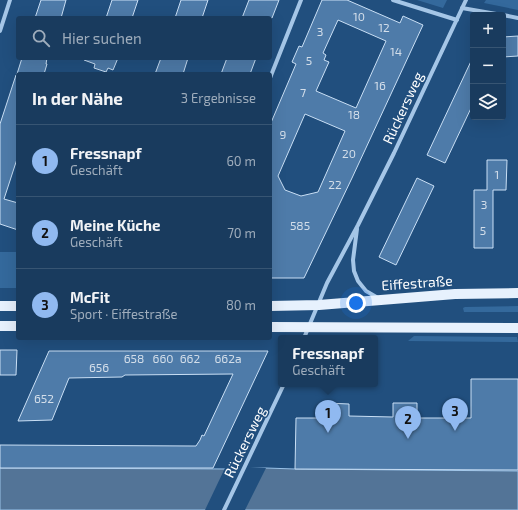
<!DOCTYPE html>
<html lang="de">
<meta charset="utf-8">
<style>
:root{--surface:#193b5e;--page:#264667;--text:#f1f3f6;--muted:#9fadbc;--line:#375573;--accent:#90b9f0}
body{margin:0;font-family:"Exo 2",sans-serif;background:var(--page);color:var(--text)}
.controls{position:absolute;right:12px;top:12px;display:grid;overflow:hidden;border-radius:4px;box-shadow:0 4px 16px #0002}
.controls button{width:36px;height:36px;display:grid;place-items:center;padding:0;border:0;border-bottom:1px solid var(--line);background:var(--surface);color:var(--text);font:20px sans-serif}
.you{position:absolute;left:356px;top:303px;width:14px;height:14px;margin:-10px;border:3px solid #fff;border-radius:50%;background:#1a73e8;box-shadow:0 0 0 6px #1a73e833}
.badge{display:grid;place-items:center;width:26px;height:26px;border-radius:50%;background:var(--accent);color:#111;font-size:13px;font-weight:700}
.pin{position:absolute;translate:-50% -33px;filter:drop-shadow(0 1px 2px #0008)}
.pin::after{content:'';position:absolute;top:21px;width:14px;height:12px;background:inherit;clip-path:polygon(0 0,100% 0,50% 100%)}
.popup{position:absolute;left:278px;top:335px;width:100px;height:52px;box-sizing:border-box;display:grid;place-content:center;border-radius:4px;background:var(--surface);filter:drop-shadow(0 1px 3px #0005);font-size:13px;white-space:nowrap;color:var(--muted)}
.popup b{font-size:15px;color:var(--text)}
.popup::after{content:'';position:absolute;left:50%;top:100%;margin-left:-8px;border:8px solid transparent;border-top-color:var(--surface)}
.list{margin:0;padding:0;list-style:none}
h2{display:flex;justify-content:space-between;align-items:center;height:52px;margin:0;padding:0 16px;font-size:17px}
h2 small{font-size:13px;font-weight:400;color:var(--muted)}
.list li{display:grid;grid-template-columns:26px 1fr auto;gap:12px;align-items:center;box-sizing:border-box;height:72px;padding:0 16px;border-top:1px solid var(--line)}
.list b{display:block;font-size:15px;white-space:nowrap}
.list p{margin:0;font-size:13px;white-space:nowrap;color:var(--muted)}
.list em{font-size:13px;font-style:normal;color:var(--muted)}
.icon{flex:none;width:22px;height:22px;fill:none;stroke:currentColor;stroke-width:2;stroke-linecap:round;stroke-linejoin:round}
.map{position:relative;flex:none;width:518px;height:510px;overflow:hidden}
.search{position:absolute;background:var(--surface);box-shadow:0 4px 16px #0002;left:16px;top:16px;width:256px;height:44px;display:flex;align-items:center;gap:10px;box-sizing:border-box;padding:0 14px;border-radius:4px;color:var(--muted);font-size:15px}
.panel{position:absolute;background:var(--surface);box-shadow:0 4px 16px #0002;left:16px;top:72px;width:256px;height:268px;border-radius:4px}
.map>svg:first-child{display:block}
</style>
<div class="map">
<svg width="518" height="510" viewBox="0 0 518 510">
<rect width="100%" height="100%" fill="#214f7e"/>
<g fill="#34699c">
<path d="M 417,0 L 447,0 L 443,8 Z"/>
<path d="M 486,0 L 518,0 L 518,10 L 484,3 Z"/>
<rect x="0" y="252" width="18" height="36"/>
<path d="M 518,306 L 518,312 L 464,312 L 463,308 L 465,307 Z"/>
<path d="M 414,336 L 517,337 L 518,342 L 408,341 Z"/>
</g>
<path fill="#537497" stroke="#99c2e8" d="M 0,468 L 234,469 L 266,468 L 295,469 L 518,471 L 518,510 L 0,510 Z"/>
<path fill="#214f7e" d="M 225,468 L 266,468 L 245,510 L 205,510 Z"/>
<g fill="#4e7ba9" stroke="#c9dff5" fill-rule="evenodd">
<path d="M 41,0 L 66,0 L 61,18 L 35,18 Z"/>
<path d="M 112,0 L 138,0 L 132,18 L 106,18 Z"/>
<path d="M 181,0 L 208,0 L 202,18 L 175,18 Z"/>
<path d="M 249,0 L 279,0 L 272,18 L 242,18 Z"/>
<path d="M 322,0 L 347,0 L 400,23 L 403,16 L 423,25 L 352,178 L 304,278 L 270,278 L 270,125 L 296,64 L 292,62 L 299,46 L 302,47 ZM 338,20 L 386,41 L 356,108 L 316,91 L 329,62 L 324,60 L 326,55 L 323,53 ZM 305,114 L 345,131 L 318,192 L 301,196 L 285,190 L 278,176 Z"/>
<path d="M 518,36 L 518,56 L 503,57 L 503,37 Z"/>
<path d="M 473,57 L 473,104 L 445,163 L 427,155 Z"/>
<path d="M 22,58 L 47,58 L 46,64 L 47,64 L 44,74 L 17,74 Z"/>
<path d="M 84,58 L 118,58 L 113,70 L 108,68 L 106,72 L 94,68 L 95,64 L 84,60 Z"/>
<path d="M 161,58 L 188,58 L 183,74 L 155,74 Z"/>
<path d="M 227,58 L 256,58 L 250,74 L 221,74 Z"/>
<path d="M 16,75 L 18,75 L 18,156 L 4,199 L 18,203 L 18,230 L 0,224 L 0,124 Z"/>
<path d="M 487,160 L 507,160 L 506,190 L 493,190 L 493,248 L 474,248 L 474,190 L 487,190 Z"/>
<path d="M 417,178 L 434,186 L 396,265 L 379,257 Z"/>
<path d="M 0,350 L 17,350 L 16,375 L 0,375 Z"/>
<path d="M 49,351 L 268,351 L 213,468 L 0,468 L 0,445 L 196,446 L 200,440 L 202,435 L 204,436 L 233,374 L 125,375 L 122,377 L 69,378 L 52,420 L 18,421 Z"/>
<path d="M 471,379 L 518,379 L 518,470 L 295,469 L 296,418 L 326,418 L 326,403 L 349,404 L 349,416 L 393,417 L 393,403 L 417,403 L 417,418 L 471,418 Z"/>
</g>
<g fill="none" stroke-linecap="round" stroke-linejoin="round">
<g stroke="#a5c6e7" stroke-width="4">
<path d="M 393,0 L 457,20"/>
<path d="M 462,8 L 502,15"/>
<path d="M 503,15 L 518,18"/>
<path d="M 0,31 L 10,0"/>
<path d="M 270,78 L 301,0"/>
<path d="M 357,229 L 353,260 L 354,271 L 358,281 L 366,291 L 378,298"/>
<path d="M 304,338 L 327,283 L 358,225 L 394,153 L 466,0"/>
<path d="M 224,510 L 284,384"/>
</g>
<g stroke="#e7f1fd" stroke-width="10">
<path d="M 0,306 L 18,306"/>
<path d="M 270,306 L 319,305 L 455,294 L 518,293"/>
<path d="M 0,326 L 18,326"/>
<path d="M 270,327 L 518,328"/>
</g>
</g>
<g text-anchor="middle" stroke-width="3" stroke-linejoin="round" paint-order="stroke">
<g font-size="12" fill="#d3deea">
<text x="359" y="21">10</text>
<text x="384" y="32">12</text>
<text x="320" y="36">3</text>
<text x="396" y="56">14</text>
<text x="309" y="65">5</text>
<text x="380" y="90">16</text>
<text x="303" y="97">7</text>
<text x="354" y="119">18</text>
<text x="283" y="139">9</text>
<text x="349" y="158">20</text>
<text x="497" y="179">1</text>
<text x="335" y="189">22</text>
<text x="484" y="209">3</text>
<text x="300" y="230">585</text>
<text x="483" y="235">5</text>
<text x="134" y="363">658</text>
<text x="163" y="363">660</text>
<text x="190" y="363">662</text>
<text x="228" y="363">662a</text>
<text x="99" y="372">656</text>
<text x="44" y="403">652</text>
</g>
<g font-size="14" fill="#fff" stroke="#214f7e">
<text transform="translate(403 108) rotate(-65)" y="5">Rückersweg</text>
<text transform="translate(417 283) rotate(-4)" y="5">Eiffestraße</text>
<text transform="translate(245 442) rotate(-64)" y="5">Rückersweg</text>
</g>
</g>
</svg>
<div class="controls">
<button>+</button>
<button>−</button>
<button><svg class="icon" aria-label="layers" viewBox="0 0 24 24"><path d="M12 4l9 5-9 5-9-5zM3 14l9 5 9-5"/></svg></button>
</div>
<div class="you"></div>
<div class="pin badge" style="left:328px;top:433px">1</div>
<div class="popup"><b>Fressnapf</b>Geschäft</div>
<div class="pin badge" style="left:408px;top:439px">2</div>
<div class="pin badge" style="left:455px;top:431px">3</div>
<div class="search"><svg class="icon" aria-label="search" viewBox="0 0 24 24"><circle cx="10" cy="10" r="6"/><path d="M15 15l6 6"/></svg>Hier suchen</div>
<section class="panel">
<h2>In der Nähe<small>3 Ergebnisse</small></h2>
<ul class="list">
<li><span class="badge">1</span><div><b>Fressnapf</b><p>Geschäft</p></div><em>60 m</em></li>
<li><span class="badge">2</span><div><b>Meine Küche</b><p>Geschäft</p></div><em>70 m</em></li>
<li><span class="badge">3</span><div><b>McFit</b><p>Sport · Eiffestraße</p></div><em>80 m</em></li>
</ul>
</section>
</div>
